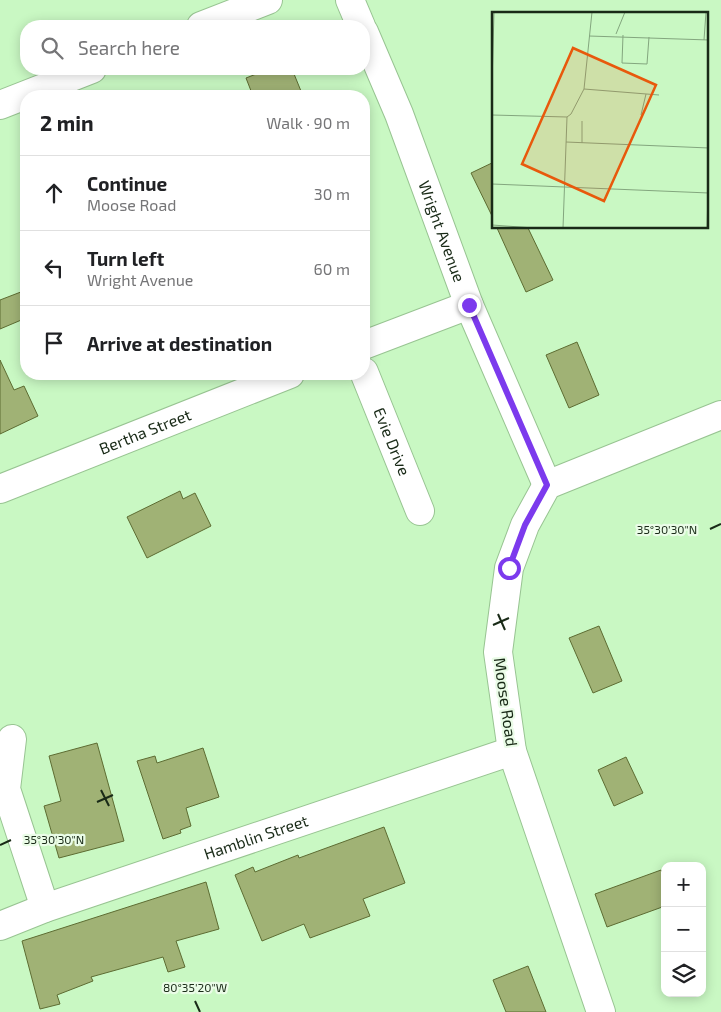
<!DOCTYPE html>
<meta charset="utf-8">
<style>
:root{--surface:#fff;--page:#f2f2f2;--text:#202124;--muted:#757577;--line:#e0e0e0}
body{margin:0;font-family:"Exo 2",sans-serif;background:var(--page);color:var(--text)}
.controls{position:absolute;right:15px;bottom:15px;display:grid;overflow:hidden;border-radius:10px;box-shadow:0 2px 12px #0003}
.controls button{width:45px;height:45px;display:grid;place-items:center;padding:0;border:0;border-bottom:1px solid var(--line);background:var(--surface);color:var(--text);font:25px sans-serif}
.stop{position:absolute;width:15px;height:15px;margin:-11px;border:4px solid #7c3aed;border-radius:50%;background:#fff}
.stop.end{background:#7c3aed;border-color:#fff;box-shadow:0 1px 5px #0008}
.list{margin:0;padding:0;list-style:none}
h2{display:flex;justify-content:space-between;align-items:center;height:65px;margin:0;padding:0 20px;font-size:21px}
h2 small{font-size:16px;font-weight:400;color:var(--muted)}
.list li{display:grid;grid-template-columns:32px 1fr auto;gap:15px;align-items:center;box-sizing:border-box;height:75px;padding:0 20px;border-top:1px solid var(--line)}
.list b{display:block;font-size:19px;white-space:nowrap}
.list p{margin:0;font-size:16px;white-space:nowrap;color:var(--muted)}
.list em{font-size:16px;font-style:normal;color:var(--muted)}
.icon{flex:none;width:28px;height:28px;fill:none;stroke:currentColor;stroke-width:2;stroke-linecap:round;stroke-linejoin:round}
.map{position:relative;flex:none;width:721px;height:1012px;overflow:hidden}
.search{position:absolute;background:var(--surface);box-shadow:0 2px 12px #0003;left:20px;top:20px;width:350px;height:55px;display:flex;align-items:center;gap:12px;box-sizing:border-box;padding:0 18px;border-radius:20px;color:var(--muted);font-size:19px}
.panel{position:absolute;background:var(--surface);box-shadow:0 2px 12px #0003;left:20px;top:90px;width:350px;height:290px;border-radius:20px}
.map>svg:first-child{display:block}
</style>
<div class="map">
<svg width="721" height="1012" viewBox="0 0 721 1012">
<rect width="100%" height="100%" fill="#c9f8c3"/>
<g fill="#a0b275" stroke="#5d6c32">
<path d="M 269,69 L 292,69 L 303,96 L 253,96 L 246,78 Z"/>
<path d="M 494,162 L 494,220 L 471,173 Z"/>
<path d="M 497,228 L 528,228 L 553,280 L 526,292 Z"/>
<path d="M 26,290 L 26,318 L 0,329 L 0,300 Z"/>
<path d="M 577,342 L 599,395 L 569,408 L 546,355 Z"/>
<path d="M 0,360 L 14,390 L 24,386 L 38,416 L 0,434 Z"/>
<path d="M 180,491 L 183,499 L 195,493 L 211,526 L 147,558 L 127,517 Z"/>
<path d="M 599,626 L 622,681 L 593,693 L 569,638 Z"/>
<path d="M 97,743 L 124,841 L 59,858 L 44,806 L 61,801 L 49,756 Z"/>
<path d="M 203,748 L 219,797 L 186,808 L 191,826 L 180,830 L 181,833 L 163,839 L 137,761 L 155,756 L 157,763 Z"/>
<path d="M 626,757 L 643,793 L 614,806 L 598,770 Z"/>
<path d="M 384,827 L 405,883 L 363,899 L 370,916 L 310,938 L 304,924 L 262,941 L 235,875 L 253,867 L 255,872 L 298,855 L 299,858 Z"/>
<path d="M 661,870 L 665,880 L 665,906 L 607,927 L 595,894 Z"/>
<path d="M 206,882 L 219,929 L 176,941 L 185,967 L 168,972 L 163,957 L 91,977 L 93,981 L 57,995 L 60,1004 L 40,1009 L 22,941 Z"/>
<path d="M 528,966 L 546,1012 L 506,1012 L 493,980 Z"/>
</g>
<g fill="none" stroke-linecap="round" stroke-linejoin="round">
<g stroke="#98c492" stroke-width="30">
<g id="minor">
<path d="M 350,0 L 361,26"/>
<path d="M 201,26 L 268,0"/>
<path id="s1" d="M 364,32 L 399,114 L 469,305 L 547,485"/>
<path d="M 0,105 L 92,69"/>
<path d="M 364,345 L 469,305"/>
<path id="s2" d="M 364,372 L 420,511"/>
<path id="s3" d="M 0,489 L 290,374"/>
<path d="M 12,739 L 6,789 L 45,908"/>
<path id="s4" d="M 0,926 L 45,908 L 512,751"/>
<path d="M 601,1012 L 512,751 L 498,652 L 509,568 L 525,525 L 547,485 L 721,415"/>
</g>
</g>
<use href="#minor" stroke="#fff" stroke-width="28"/>
</g>
<g fill="none" stroke-linecap="round" stroke-linejoin="round">
<path stroke="#7c3aed" stroke-width="6" d="M 469,305 L 547,485 L 525,525 L 509,568"/>
</g>
<path fill="none" stroke="#192a17" stroke-width="2" d="M 710,529 L 721,524M 498,614 L 505,630M 493,625 L 509,618M 101,790 L 109,806M 97,802 L 113,795M 0,845 L 11,840M 195,1001 L 200,1012"/>
<g text-anchor="middle" stroke-width="4.5" stroke-linejoin="round" paint-order="stroke">
<g font-size="16" fill="#192a17" stroke="#eafce7">
<text dy="6" stroke="none"><textPath href="#s1" startOffset="214">Wright Avenue</textPath></text>
<text dy="6" stroke="none"><textPath href="#s3" startOffset="156">Bertha Street</textPath></text>
<text dy="6" stroke="none"><textPath href="#s2" startOffset="75">Evie Drive</textPath></text>
<text transform="translate(506 702) rotate(82)" y="6">Moose Road</text>
<text dy="6" stroke="none"><textPath href="#s4" startOffset="271">Hamblin Street</textPath></text>
</g>
</g>
<g transform="translate(492 12)">
<rect width="216" height="216" fill="#c9f8c3"/>
<path fill="none" stroke="#83a67e" stroke-width="1" d="M 124,22 L 133,0M 131,23 L 130,51 L 155,52 L 157,25M 97,24 L 217,28M 212,28 L 214,0M 0,72 L 2,0M 92,77 L 167,83M 0,103 L 75,105 L 79,102 L 92,77 L 100,0M 149,103 L 154,82M 74,130 L 217,136M 90,131 L 90,109M 0,172 L 217,181M 0,213 L 42,216M 71,216 L 75,105M 215,216 L 216,181"/>
<path fill="#e8590c" fill-opacity="0.15" stroke="#e8590c" stroke-width="2.5" d="M 81,36 L 164,73 L 112,189 L 30,152 Z"/>
<rect width="216" height="216" fill="none" stroke="#192a17" stroke-width="2.5"/>
</g>
<g font-size="12" text-anchor="middle" fill="#192a17" stroke="#eafce7" stroke-width="4.5" stroke-linejoin="round" paint-order="stroke">
<text x="667" y="534">35°30'30"N</text>
<text x="54" y="844">35°30'30"N</text>
<text x="195" y="992">80°35'20"W</text>
</g>
</svg>
<div class="controls">
<button>+</button>
<button>−</button>
<button><svg class="icon" aria-label="layers" viewBox="0 0 24 24"><path d="M12 4l9 5-9 5-9-5zM3 14l9 5 9-5"/></svg></button>
</div>
<div class="stop" style="left:509px;top:568px"></div>
<div class="stop end" style="left:469px;top:305px"></div>
<div class="search"><svg class="icon" aria-label="search" viewBox="0 0 24 24"><circle cx="10" cy="10" r="6"/><path d="M15 15l6 6"/></svg>Search here</div>
<section class="panel">
<h2>2 min<small>Walk · 90 m</small></h2>
<ul class="list">
<li><svg class="icon" aria-label="ahead" viewBox="0 0 24 24"><path d="M12 20V5M6 11l6-6 6 6"/></svg><div><b>Continue</b><p>Moose Road</p></div><em>30 m</em></li>
<li><svg class="icon" aria-label="left" viewBox="0 0 24 24"><path d="M17 20v-9H6M10 6l-5 5 5 5"/></svg><div><b>Turn left</b><p>Wright Avenue</p></div><em>60 m</em></li>
<li><svg class="icon" aria-label="arrive" viewBox="0 0 24 24"><path d="M6 21V4h12l-3 4 3 4H6"/></svg><div><b>Arrive at destination</b></div></li>
</ul>
</section>
</div>
